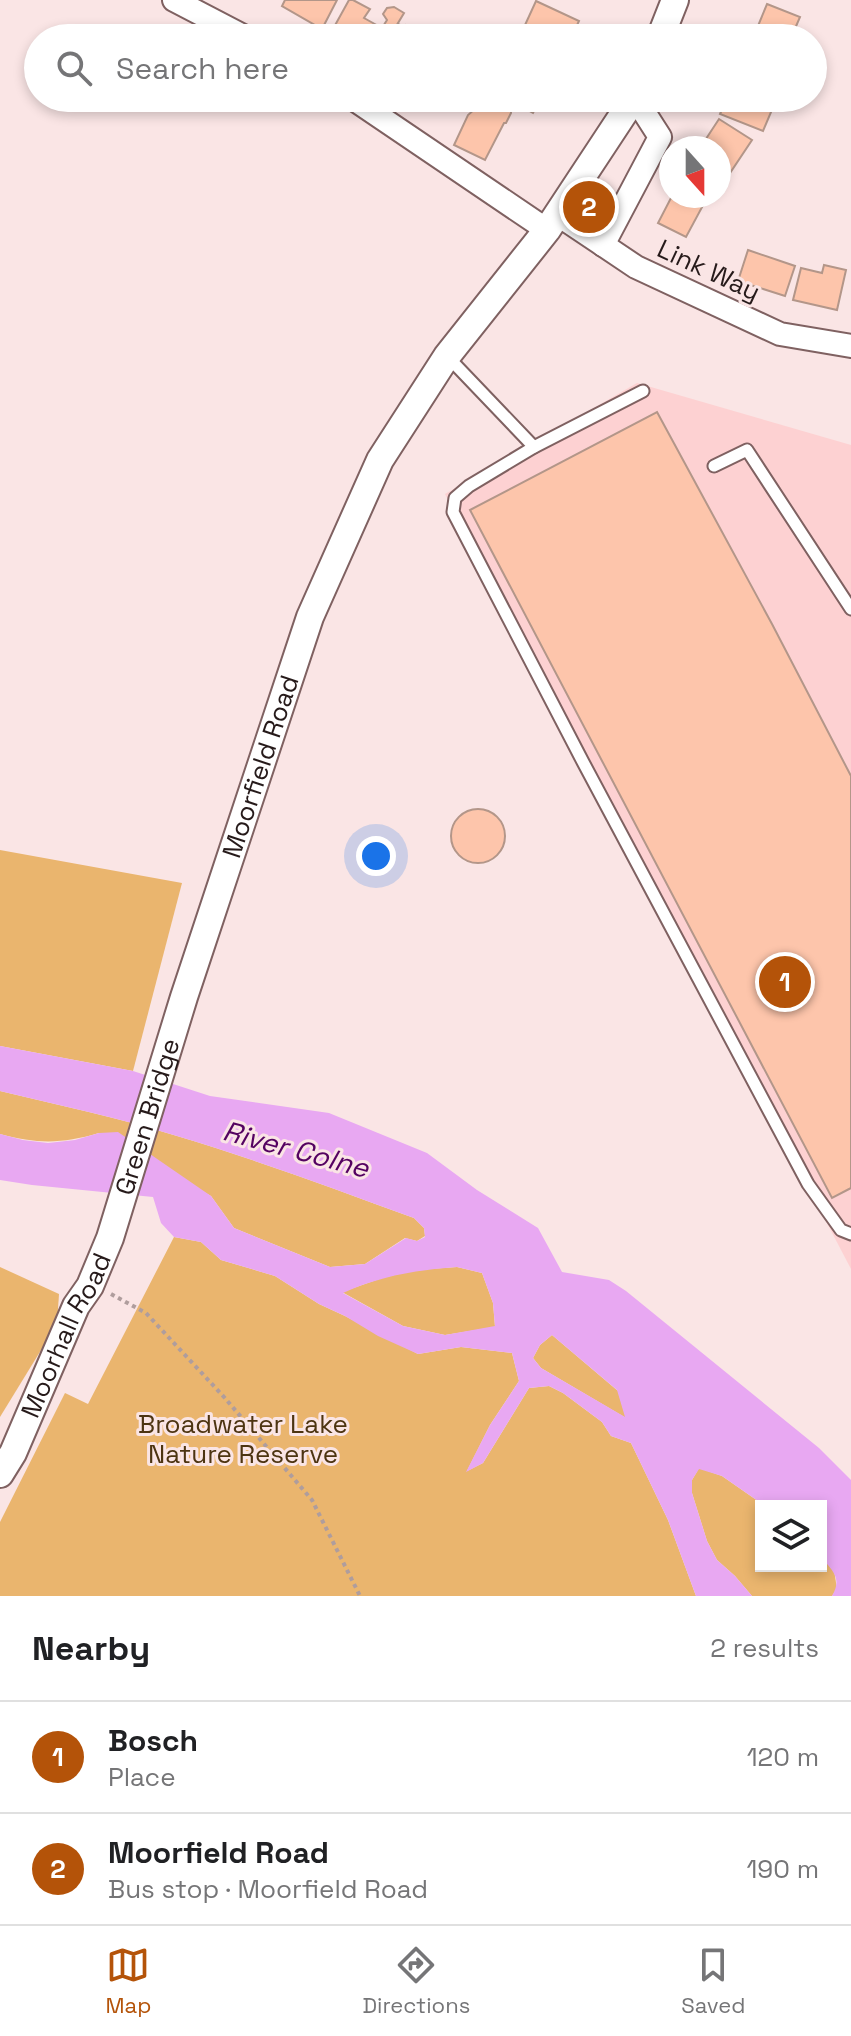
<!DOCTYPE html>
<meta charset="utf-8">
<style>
:root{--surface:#fff;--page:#f2f2f2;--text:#202124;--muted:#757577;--line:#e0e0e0;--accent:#b45309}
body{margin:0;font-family:"Space Grotesk",sans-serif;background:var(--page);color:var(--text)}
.controls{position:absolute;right:24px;bottom:24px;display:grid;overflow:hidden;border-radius:0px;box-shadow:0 4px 12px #0003}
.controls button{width:72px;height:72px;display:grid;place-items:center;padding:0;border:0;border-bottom:2px solid var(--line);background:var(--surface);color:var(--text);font:40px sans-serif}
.compass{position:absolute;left:659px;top:136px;width:72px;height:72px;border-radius:50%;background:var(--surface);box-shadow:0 4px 12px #0003;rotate:159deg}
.you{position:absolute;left:376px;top:856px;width:28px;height:28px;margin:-20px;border:6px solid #fff;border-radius:50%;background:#1a73e8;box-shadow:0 0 0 12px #1a73e833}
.badge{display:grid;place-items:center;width:52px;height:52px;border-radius:50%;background:var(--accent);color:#fff;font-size:26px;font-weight:700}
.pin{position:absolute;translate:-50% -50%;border:4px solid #fff;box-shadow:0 2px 8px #0006}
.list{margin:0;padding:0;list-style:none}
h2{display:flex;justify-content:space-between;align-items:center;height:104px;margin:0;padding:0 32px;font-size:34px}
h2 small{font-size:26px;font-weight:400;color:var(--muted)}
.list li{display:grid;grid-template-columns:52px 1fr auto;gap:24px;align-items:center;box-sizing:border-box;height:112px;padding:0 32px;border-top:2px solid var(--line)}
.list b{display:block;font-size:30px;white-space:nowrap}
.list p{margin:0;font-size:26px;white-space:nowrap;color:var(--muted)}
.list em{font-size:26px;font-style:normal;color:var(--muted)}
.icon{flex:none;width:44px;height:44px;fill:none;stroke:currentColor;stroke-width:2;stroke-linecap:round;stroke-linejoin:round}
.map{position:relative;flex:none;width:851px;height:1596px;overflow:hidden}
.search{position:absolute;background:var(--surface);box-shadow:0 4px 12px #0003;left:24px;right:24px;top:24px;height:88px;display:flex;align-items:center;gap:20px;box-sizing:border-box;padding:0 28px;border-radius:44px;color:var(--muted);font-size:30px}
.sheet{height:328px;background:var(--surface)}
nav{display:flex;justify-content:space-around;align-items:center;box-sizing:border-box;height:112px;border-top:2px solid var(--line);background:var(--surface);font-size:22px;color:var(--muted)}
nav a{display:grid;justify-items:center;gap:4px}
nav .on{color:var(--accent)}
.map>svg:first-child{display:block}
</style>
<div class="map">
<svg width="851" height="1596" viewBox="0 0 851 1596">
<rect width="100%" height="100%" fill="#fae5e5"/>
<path fill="#fdd1d2" d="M 637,383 L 851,445 L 851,1269 L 445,494 Z"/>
<g fill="#eab56e">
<path d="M 0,850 L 182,883 L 133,1071 L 0,1046 Z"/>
<path d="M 0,1091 C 59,1105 119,1118 177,1136 C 257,1160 335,1189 414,1218 L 424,1228 L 425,1236 L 417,1241 L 405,1238 L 365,1264 L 330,1267 L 234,1228 L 211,1196 L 99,1133 C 62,1144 37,1144 0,1134 Z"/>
<path d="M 174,1237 L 201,1242 L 221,1260 L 275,1276 L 319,1304 L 345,1316 L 418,1354 L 461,1347 L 512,1353 L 519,1381 L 490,1425 L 467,1471 L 483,1463 L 529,1388 L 549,1386 L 563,1393 L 602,1422 L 611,1436 L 631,1443 L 668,1520 L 696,1596 L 0,1596 L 0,1522 L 65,1393 L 88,1404 Z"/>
<path d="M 0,1267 L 59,1294 L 57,1324 L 0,1417 Z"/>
<path d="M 457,1267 L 482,1273 L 493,1303 L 495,1327 L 445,1335 L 403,1326 L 342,1292 L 382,1278 L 415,1270 Z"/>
<path d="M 552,1335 L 618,1391 L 626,1418 L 541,1368 L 533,1358 L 540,1345 Z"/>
<path d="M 699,1468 L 722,1476 L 765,1506 L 761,1506 L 761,1566 L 821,1566 L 821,1554 L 834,1570 L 837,1589 L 832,1596 L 752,1596 L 735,1576 L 717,1560 L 707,1541 L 692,1493 L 692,1480 Z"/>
</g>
<path fill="#e8a8f2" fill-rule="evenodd" d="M 0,1046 L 133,1071 L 210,1096 L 329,1113 L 427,1153 L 477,1190 L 538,1228 L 562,1272 L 609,1280 L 626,1291 L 819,1448 L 851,1480 L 851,1596 L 832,1596 C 845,1574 826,1568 821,1554 C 818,1546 821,1516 821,1506 L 765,1506 L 722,1476 L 699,1469 L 692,1480 L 692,1493 L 707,1541 L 717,1560 L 735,1576 L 752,1596 L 696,1596 L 668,1520 L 631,1443 L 611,1436 L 602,1422 L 563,1393 L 549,1386 L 529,1388 L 483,1463 L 466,1472 L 490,1425 L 519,1381 L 512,1353 L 461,1347 L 418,1354 L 378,1336 L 345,1316 L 319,1304 L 275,1276 L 221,1260 L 201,1242 L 174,1237 L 161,1223 L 153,1197 L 32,1185 L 0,1180 L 0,1134 L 23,1140 L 48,1143 L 75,1140 L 99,1133 L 118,1132 L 211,1196 L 234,1228 L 330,1267 L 365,1264 L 406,1238 L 417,1241 L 425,1237 L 424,1228 L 414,1218 C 335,1189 257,1160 177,1136 C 119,1118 59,1105 0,1091 ZM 457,1267 L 482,1273 L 493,1303 L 495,1326 L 445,1335 L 403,1326 L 343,1293 C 380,1276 416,1270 457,1267 ZM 552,1335 L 617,1390 L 625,1417 L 541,1368 L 533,1358 L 540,1345 Z"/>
<g fill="#fdc5ab" stroke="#b39689" stroke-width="2">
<path d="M 285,0 L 337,0 L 322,29 L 282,6 Z"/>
<path d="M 349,0 L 353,0 L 370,9 L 364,18 L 382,28 L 387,20 L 383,14 L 387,8 L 394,7 L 404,13 L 389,38 L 381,36 L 380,38 L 328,38 Z"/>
<path d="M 536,1 L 579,21 L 571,38 L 553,38 L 525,25 Z"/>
<path d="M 767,4 L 800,17 L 791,38 L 753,38 Z"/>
<path d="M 398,24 L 404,27 L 406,25 L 422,33 L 421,37 L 423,38 L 390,38 Z"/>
<path d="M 463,98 L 489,98 L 511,109 L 511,113 L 506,123 L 504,123 L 485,160 L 454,145 L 468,115 L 476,108 L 462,101 Z"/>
<path d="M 506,98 L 541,98 L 533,113 Z"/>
<path d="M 727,98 L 777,98 L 763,131 L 720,114 Z"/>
<path d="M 719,119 L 752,140 L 720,188 L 719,148 L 700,148 Z"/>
<path d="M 672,196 L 708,196 L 686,237 L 658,223 Z"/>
<path d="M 748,250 L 795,266 L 785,296 L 738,281 Z"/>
<path d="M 824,265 L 846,270 L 837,310 L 793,300 L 801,268 L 822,273 Z"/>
<path d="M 657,412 L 772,624 L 851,776 L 851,1188 L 832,1198 L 470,510 Z"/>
<circle cx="478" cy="836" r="27"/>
</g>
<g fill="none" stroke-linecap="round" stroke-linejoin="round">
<g stroke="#7f6161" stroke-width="15">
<g id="service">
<path d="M 448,357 L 534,447"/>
<path d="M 643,391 L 534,447 L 469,486 L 455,498 L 453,512 L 583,762 L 808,1184 L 841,1230 L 851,1234"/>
<path d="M 714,466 L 747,450 L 851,609"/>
</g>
</g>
<g stroke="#7f6161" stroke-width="26">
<g id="minor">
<path d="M 174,0 L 247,38"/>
<path d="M 352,98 L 547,230"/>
<path d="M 557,214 L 636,267 L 780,334 L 851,346"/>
<path d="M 603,245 L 660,137 L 635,98"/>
</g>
</g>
<g stroke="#7f6161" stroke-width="30">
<g id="tertiary">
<path d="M 660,38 L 675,0"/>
<path id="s1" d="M 0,1474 L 13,1453 L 76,1306 L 90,1286 L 110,1238 L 184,997 L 310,617 L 380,460 L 447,356 L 547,230 L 634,98"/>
</g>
</g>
<path stroke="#af9d9d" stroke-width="4" stroke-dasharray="4 4" stroke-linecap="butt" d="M 111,1294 L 146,1313 L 224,1397 L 312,1500 L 360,1596"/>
<use href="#service" stroke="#fff" stroke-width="11"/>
<use href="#minor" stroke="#fff" stroke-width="22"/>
<use href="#tertiary" stroke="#fff" stroke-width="26"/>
</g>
<g text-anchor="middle" stroke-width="6" stroke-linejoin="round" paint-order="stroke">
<g font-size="26" fill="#261a1a" stroke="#fae5e5">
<text transform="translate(709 270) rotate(25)" y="9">Link Way</text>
<text dy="9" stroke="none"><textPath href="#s1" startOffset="756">Moorfield Road</textPath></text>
<text dy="9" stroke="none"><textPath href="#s1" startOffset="388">Green Bridge</textPath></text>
<text dy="9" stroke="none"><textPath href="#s1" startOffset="154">Moorhall Road</textPath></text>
</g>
<g font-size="26" fill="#4d3411" stroke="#fae5e5">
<text x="243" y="1433">Broadwater Lake<tspan x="243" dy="30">Nature Reserve</tspan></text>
</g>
<g font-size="28" font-style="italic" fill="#550261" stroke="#fae5e5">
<text transform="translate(296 1149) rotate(15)" y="10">River Colne</text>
</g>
</g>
</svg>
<div class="controls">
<button><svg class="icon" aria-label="layers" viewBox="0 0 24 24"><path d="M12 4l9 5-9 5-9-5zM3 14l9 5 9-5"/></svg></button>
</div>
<svg class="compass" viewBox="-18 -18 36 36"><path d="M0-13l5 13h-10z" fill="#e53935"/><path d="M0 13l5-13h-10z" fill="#757577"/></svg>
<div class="you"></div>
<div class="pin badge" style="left:785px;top:982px">1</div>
<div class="pin badge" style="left:589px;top:207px">2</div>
<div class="search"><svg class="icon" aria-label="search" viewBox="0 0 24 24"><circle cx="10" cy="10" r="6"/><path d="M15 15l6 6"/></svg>Search here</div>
</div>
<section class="sheet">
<h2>Nearby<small>2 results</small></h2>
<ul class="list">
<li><span class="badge">1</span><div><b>Bosch</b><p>Place</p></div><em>120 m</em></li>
<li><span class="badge">2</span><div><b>Moorfield Road</b><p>Bus stop · Moorfield Road</p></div><em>190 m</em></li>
</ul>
</section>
<nav>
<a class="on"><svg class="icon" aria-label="map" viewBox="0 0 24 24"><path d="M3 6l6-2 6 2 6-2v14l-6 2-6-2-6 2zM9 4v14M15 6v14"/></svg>Map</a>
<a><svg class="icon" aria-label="directions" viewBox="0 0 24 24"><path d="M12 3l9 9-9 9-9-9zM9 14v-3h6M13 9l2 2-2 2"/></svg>Directions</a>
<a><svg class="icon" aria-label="saved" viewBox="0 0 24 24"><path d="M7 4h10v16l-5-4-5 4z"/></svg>Saved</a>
</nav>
